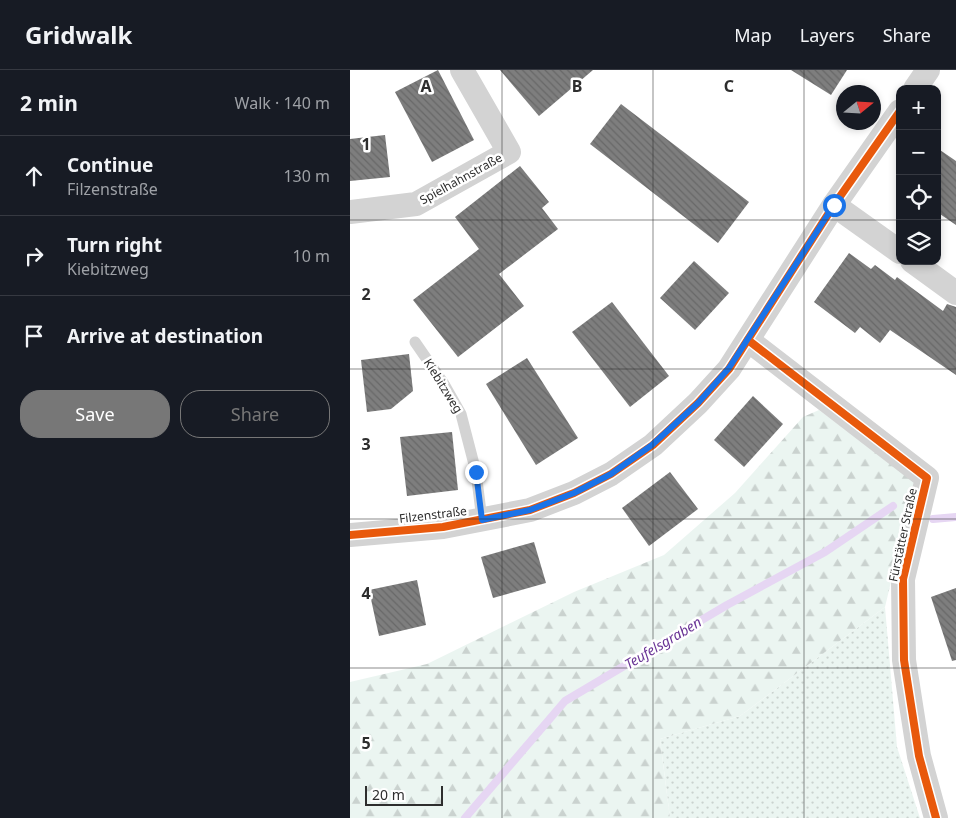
<!DOCTYPE html>
<meta charset="utf-8">
<style>
:root{--surface:#171b24;--page:#242831;--text:#f1f3f6;--muted:#9ea1a6;--line:#363941;--accent:#777}
body{margin:0;font-family:"Noto Sans",sans-serif;background:var(--page);color:var(--text)}
.controls{position:absolute;right:15px;top:15px;display:grid;overflow:hidden;border-radius:10px;box-shadow:0 2px 8px #0003}
.controls button{width:45px;height:45px;display:grid;place-items:center;padding:0;border:0;border-bottom:1px solid var(--line);background:var(--surface);color:var(--text);font:25px sans-serif}
.compass{position:absolute;left:486px;top:15px;width:45px;height:45px;border-radius:50%;background:var(--surface);box-shadow:0 2px 8px #0003;rotate:72deg}
.scale{position:absolute;left:15px;bottom:12px;width:78px;box-sizing:border-box;padding-left:5px;border:2px solid #2e2e2e;border-top:0;font-size:14px;line-height:18px;white-space:nowrap;color:#2e2e2e;-webkit-text-stroke:4px #fff;paint-order:stroke}
.stop{position:absolute;width:15px;height:15px;margin:-11px;border:4px solid #1a73e8;border-radius:50%;background:#fff}
.stop.end{background:#1a73e8;border-color:#fff;box-shadow:0 1px 5px #0008}
.list{margin:0;padding:0;list-style:none}
h2{display:flex;justify-content:space-between;align-items:center;height:65px;margin:0;padding:0 20px;font-size:21px}
h2 small{font-size:16px;font-weight:400;color:var(--muted)}
.list li{display:grid;grid-template-columns:32px 1fr auto;gap:15px;align-items:center;box-sizing:border-box;height:80px;padding:0 20px;border-top:1px solid var(--line)}
.list b{display:block;font-size:19px;white-space:nowrap}
.list p{margin:0;font-size:16px;white-space:nowrap;color:var(--muted)}
.list em{font-size:16px;font-style:normal;color:var(--muted)}
.actions{display:flex;gap:10px;padding:15px 20px}
.actions a{flex:1;padding:11px 0;border:1px solid var(--accent);border-radius:20px;text-align:center;font-size:18px;color:var(--accent)}
.actions .main{background:var(--accent);color:#fff}
.icon{flex:none;width:28px;height:28px;fill:none;stroke:currentColor;stroke-width:2;stroke-linecap:round;stroke-linejoin:round}
.map{position:relative;flex:none;width:606px;height:748px;overflow:hidden}
header{display:flex;align-items:center;gap:30px;box-sizing:border-box;height:70px;padding:0 25px;background:var(--surface);border-bottom:1px solid var(--line)}
header strong{font-size:24px}
nav{display:flex;gap:28px;margin-inline-start:auto;font-size:18px}
main{display:flex}
aside{flex:1;background:var(--surface)}
.map>svg:first-child{display:block}
</style>
<header>
<strong>Gridwalk</strong>
<nav><a>Map</a><a>Layers</a><a>Share</a></nav>
</header>
<main>
<aside>
<h2>2 min<small>Walk · 140 m</small></h2>
<ul class="list">
<li><svg class="icon" aria-label="ahead" viewBox="0 0 24 24"><path d="M12 20V5M6 11l6-6 6 6"/></svg><div><b>Continue</b><p>Filzenstraße</p></div><em>130 m</em></li>
<li><svg class="icon" aria-label="right" viewBox="0 0 24 24"><path d="M7 20v-9h11M14 6l5 5-5 5"/></svg><div><b>Turn right</b><p>Kiebitzweg</p></div><em>10 m</em></li>
<li><svg class="icon" aria-label="arrive" viewBox="0 0 24 24"><path d="M6 21V4h12l-3 4 3 4H6"/></svg><div><b>Arrive at destination</b></div></li>
</ul>
<div class="actions"><a class="main">Save</a><a>Share</a></div>
</aside>
<div class="map">
<svg width="606" height="748" viewBox="0 0 606 748">
<defs>
<pattern id="grass-dots" width="8" height="8" patternUnits="userSpaceOnUse" patternTransform="scale(1.25)"><rect width="8" height="8" fill="#ebf5f1"/><path d="M2 2h.1M6 6h.1" fill="none" stroke="#cad2cf" stroke-width="1.8" stroke-linecap="round"/></pattern>
<pattern id="forest-firs" width="22" height="20" patternUnits="userSpaceOnUse" patternTransform="scale(1.25)"><rect width="22" height="20" fill="#ebf5f1"/><path d="M5 1l3.5 6h-7zM16 11l3.5 6h-7z" fill="#cad2cf"/></pattern>
<pattern id="building-back-hatch" width="6" height="6" patternUnits="userSpaceOnUse" patternTransform="scale(1.25)"><rect width="6" height="6" fill="#7e7e7e"/><path d="M-1 5l2 2M0 0l6 6M5-1l2 2" fill="none" stroke="#686868"/></pattern>
</defs>
<rect width="100%" height="100%" fill="#fff"/>
<path fill="url(#grass-dots)" d="M 535,537 L 547,677 L 570,748 L 320,748 L 310,669 L 390,646 Z"/>
<path fill="url(#forest-firs)" d="M 469,340 L 565,411 L 535,537 L 390,646 L 310,669 L 320,748 L 0,748 L 0,612 L 77,594 L 224,522 L 314,485 L 385,423 L 453,347 Z"/>
<g fill="none" stroke-linecap="round" stroke-linejoin="round">
<g stroke="#e6d6f3" stroke-width="8">
<path d="M 583,449 L 606,447"/>
<path d="M 115,748 L 215,631 L 377,535 L 475,482 L 543,436"/>
</g>
</g>
<g fill="url(#building-back-hatch)">
<path d="M 88,0 L 124,70 L 82,92 L 45,22 Z"/>
<path d="M 150,0 L 243,0 L 189,46 Z"/>
<path d="M 441,0 L 497,0 L 481,25 Z"/>
<path d="M 271,34 L 399,132 L 368,173 L 240,74 Z"/>
<path d="M 35,65 L 40,107 L 0,111 L 0,69 Z"/>
<path d="M 587,78 L 606,91 L 606,155 L 587,142 Z"/>
<path d="M 170,96 L 199,132 L 192,138 L 208,159 L 149,204 L 174,236 L 108,287 L 63,230 L 129,179 L 105,147 Z"/>
<path d="M 499,183 L 521,199 L 525,195 L 545,210 L 547,207 L 593,241 L 597,234 L 606,237 L 606,305 L 540,260 L 530,273 L 510,257 L 505,263 L 464,232 Z"/>
<path d="M 344,191 L 379,223 L 345,260 L 310,228 Z"/>
<path d="M 262,232 L 319,306 L 280,337 L 222,262 Z"/>
<path d="M 59,284 L 63,321 L 41,339 L 17,342 L 11,290 Z"/>
<path d="M 177,288 L 228,368 L 186,395 L 136,314 Z"/>
<path d="M 403,326 L 433,354 L 394,397 L 364,370 Z"/>
<path d="M 102,362 L 108,420 L 57,426 L 50,367 Z"/>
<path d="M 320,402 L 348,439 L 299,476 L 272,438 Z"/>
<path d="M 184,472 L 196,513 L 143,528 L 131,487 Z"/>
<path d="M 67,510 L 76,555 L 29,566 L 19,520 Z"/>
<path d="M 606,518 L 606,590 L 602,591 L 581,527 Z"/>
</g>
<g fill="none" stroke-linecap="round" stroke-linejoin="round">
<path stroke="#d3d3d3" stroke-width="11" d="M 65,272 L 94,314 L 111,344 L 126,402 L 132,450"/>
<g stroke="#d3d3d3" stroke-width="24">
<path d="M 565,19 L 578,0"/>
<path d="M 484,135 L 550,182"/>
<path d="M 0,142 L 66,134 L 159,82 L 112,0"/>
<path d="M 562,191 L 606,223"/>
<path d="M 398,270 L 577,408 L 553,509 L 554,590 L 569,686 L 586,748"/>
<path d="M 0,465 L 93,457 L 180,440 L 224,423 L 261,404 L 303,375 L 348,333 L 379,299 L 484,135 L 550,41"/>
</g>
<g stroke="#fff" stroke-width="11">
<g id="cycleway">
<path d="M 398,270 L 577,408 L 553,509 L 554,590 L 569,686 L 586,748"/>
<path d="M 0,465 L 93,457 L 180,440 L 224,423 L 261,404 L 303,375 L 348,333 L 379,299 L 484,135 L 550,41"/>
</g>
</g>
<use href="#cycleway" stroke="#e8590c" stroke-width="8"/>
</g>
<g fill="none" stroke-linecap="round" stroke-linejoin="round">
<path stroke="#1a73e8" stroke-width="6" d="M 126,402 L 132,450 L 180,440 L 224,423 L 261,404 L 302,375 L 348,333 L 379,298 L 484,135"/>
</g>
<path fill="none" stroke="#2e2e2e" stroke-width="1" stroke-opacity="0.55" d="M 152,0 L 152,748M 303,0 L 303,748M 454,0 L 454,748M 0,150 L 550,150M 587,150 L 606,150M 0,299 L 606,299M 0,449 L 606,449M 0,598 L 606,598"/>
<g text-anchor="middle" stroke-width="5" stroke-linejoin="round" paint-order="stroke">
<g font-size="12" fill="#2e2e2e" stroke="#fff">
<text transform="translate(111 109) rotate(-29)" y="4">Spielhahnstraße</text>
<text transform="translate(93 316) rotate(58)" y="4">Kiebitzweg</text>
<text transform="translate(83 445) rotate(-7)" y="4">Filzenstraße</text>
<text transform="translate(553 465) rotate(-78)" y="4">Fürstätter Straße</text>
</g>
<g font-size="14" font-style="italic" fill="#6a3596" stroke="#fff">
<text transform="translate(313 573) rotate(-31)" y="5">Teufelsgraben</text>
</g>
</g>
<g font-size="16" text-anchor="middle" font-weight="bold" fill="#2e2e2e" stroke="#fff" stroke-width="5" stroke-linejoin="round" paint-order="stroke">
<text x="76" y="22">A</text>
<text x="227" y="22">B</text>
<text x="379" y="22">C</text>
<text x="16" y="80">1</text>
<text x="16" y="230">2</text>
<text x="16" y="380">3</text>
<text x="16" y="529">4</text>
<text x="16" y="679">5</text>
</g>
</svg>
<div class="controls">
<button>+</button>
<button>−</button>
<button><svg class="icon" aria-label="locate" viewBox="0 0 24 24"><circle cx="12" cy="12" r="6"/><path d="M12 2v4M12 18v4M2 12h4M18 12h4"/></svg></button>
<button><svg class="icon" aria-label="layers" viewBox="0 0 24 24"><path d="M12 4l9 5-9 5-9-5zM3 14l9 5 9-5"/></svg></button>
</div>
<svg class="compass" viewBox="-18 -18 36 36"><path d="M0-13l5 13h-10z" fill="#e53935"/><path d="M0 13l5-13h-10z" fill="#9ea1a6"/></svg>
<div class="scale">20 m</div>
<div class="stop" style="left:484px;top:135px"></div>
<div class="stop end" style="left:126px;top:402px"></div>
</div>
</main>
